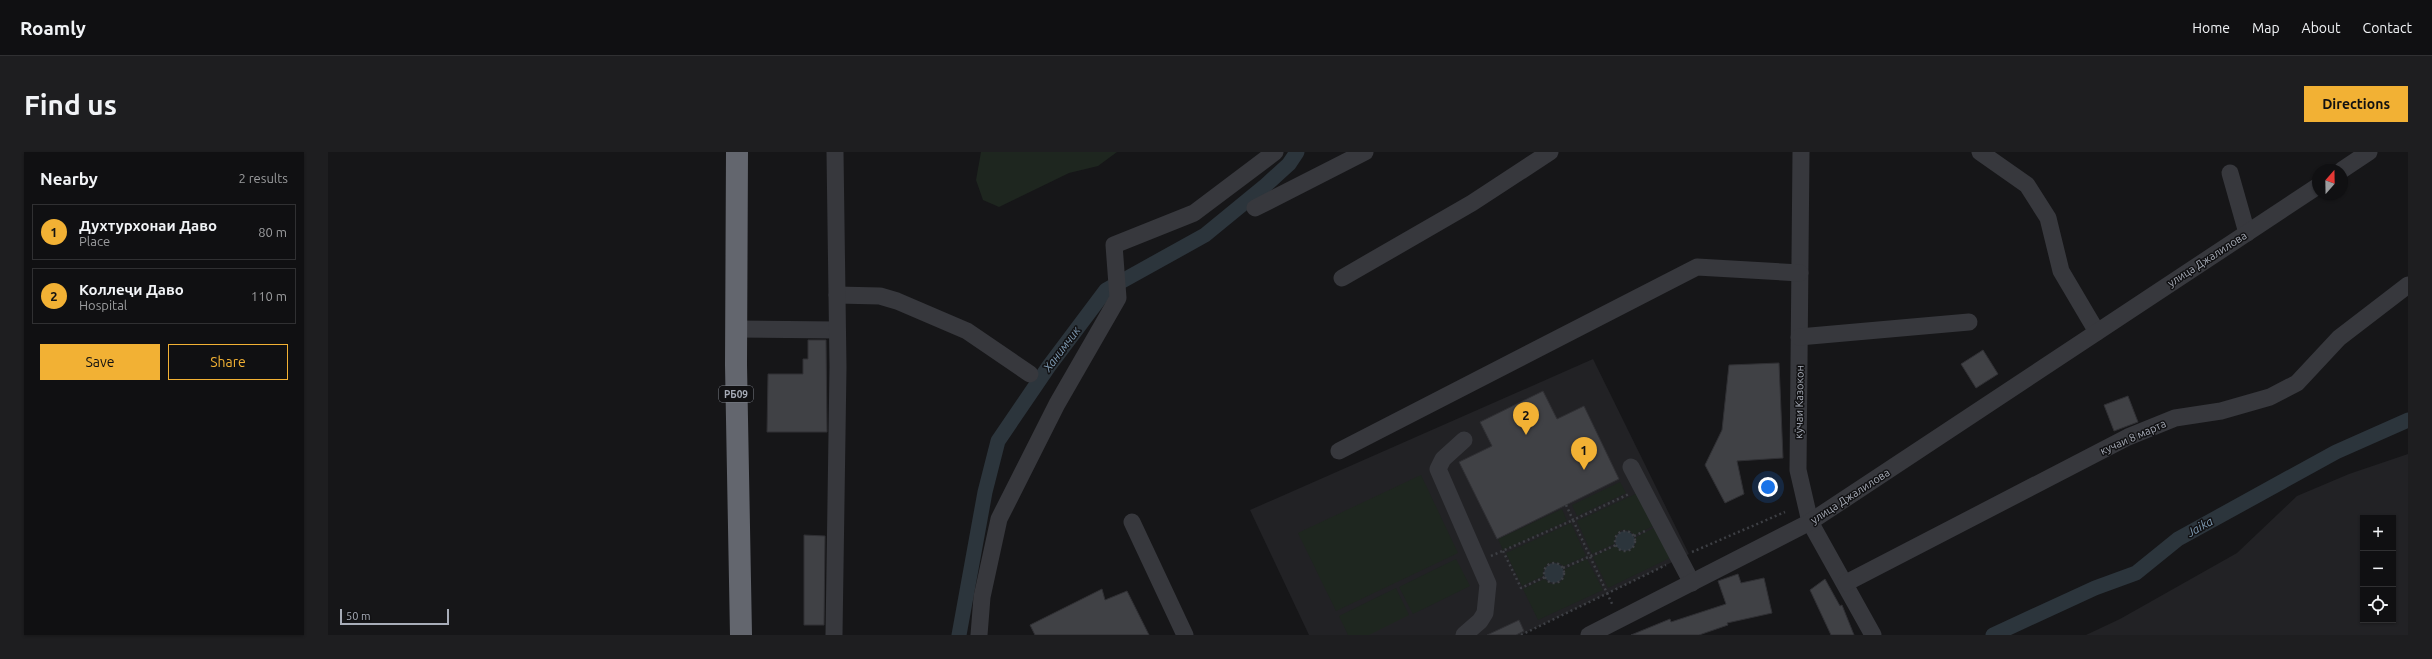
<!DOCTYPE html>
<meta charset="utf-8">
<style>
:root{--surface:#101012;--page:#1e1e20;--text:#f1f3f6;--muted:#9c9d9f;--line:#303032;--accent:#f2b134}
body{margin:0;font-family:Ubuntu,sans-serif;background:var(--page);color:var(--text)}
.controls{position:absolute;right:12px;bottom:12px;display:grid;overflow:hidden;border-radius:0px;box-shadow:0 1px 3px #0004}
.controls button{width:36px;height:36px;display:grid;place-items:center;padding:0;border:0;border-bottom:1px solid var(--line);background:var(--surface);color:var(--text);font:20px sans-serif}
.compass{position:absolute;left:1984px;top:12px;width:36px;height:36px;border-radius:50%;background:var(--surface);box-shadow:0 1px 3px #0004;rotate:20deg}
.scale{position:absolute;left:12px;bottom:10px;width:109px;box-sizing:border-box;padding-left:4px;border:2px solid #a8adb8;border-top:0;font-size:11px;line-height:14px;white-space:nowrap;color:#a8adb8;-webkit-text-stroke:3px #111113;paint-order:stroke}
.you{position:absolute;left:1440px;top:335px;width:14px;height:14px;margin:-10px;border:3px solid #fff;border-radius:50%;background:#1a73e8;box-shadow:0 0 0 6px #1a73e833}
.badge{display:grid;place-items:center;width:26px;height:26px;border-radius:50%;background:var(--accent);color:#111;font-size:13px;font-weight:700}
.pin{position:absolute;translate:-50% -33px;filter:drop-shadow(0 1px 2px #0008)}
.pin::after{content:'';position:absolute;top:21px;width:14px;height:12px;background:inherit;clip-path:polygon(0 0,100% 0,50% 100%)}
.list{margin:0;padding:0;list-style:none}
h2{display:flex;justify-content:space-between;align-items:center;height:52px;margin:0;padding:0 16px;font-size:17px}
h2 small{font-size:13px;font-weight:400;color:var(--muted)}
.list li{display:grid;grid-template-columns:26px 1fr auto;gap:12px;align-items:center;box-sizing:border-box;height:56px;margin:0 8px 8px;padding:0 8px;border:1px solid var(--line);border-radius:0px}
.list b{display:block;font-size:15px;white-space:nowrap}
.list p{margin:0;font-size:13px;white-space:nowrap;color:var(--muted)}
.list em{font-size:13px;font-style:normal;color:var(--muted)}
.actions{display:flex;gap:8px;padding:12px 16px}
.actions a{flex:1;padding:9px 0;border:1px solid var(--accent);border-radius:0px;text-align:center;font-size:14px;color:var(--accent)}
.actions .main{background:var(--accent);color:#111}
.icon{flex:none;width:22px;height:22px;fill:none;stroke:currentColor;stroke-width:2;stroke-linecap:round;stroke-linejoin:round}
.map{position:relative;flex:none;width:2080px;height:483px;overflow:hidden;border-radius:0px}
header{display:flex;align-items:center;gap:24px;box-sizing:border-box;height:56px;padding:0 20px;background:var(--surface);border-bottom:1px solid var(--line)}
header strong{font-size:19px}
nav{display:flex;gap:22px;margin-inline-start:auto;font-size:14px}
.intro{display:flex;align-items:center;justify-content:space-between;box-sizing:border-box;height:96px;padding:0 24px}
h1{margin:0;font-size:28px}
.button{padding:10px 18px;border-radius:0px;background:var(--accent);color:#111;font-size:14px;font-weight:700}
main{display:flex;gap:24px;padding:0 24px}
aside{flex:1;background:var(--surface);border-radius:0px;box-shadow:0 1px 3px #0004}
.map>svg:first-child{display:block}
</style>
<header>
<strong>Roamly</strong>
<nav><a>Home</a><a>Map</a><a>About</a><a>Contact</a></nav>
</header>
<div class="intro"><h1>Find us</h1><a class="button">Directions</a></div>
<main>
<aside>
<h2>Nearby<small>2 results</small></h2>
<ul class="list">
<li><span class="badge">1</span><div><b>Духтурхонаи Даво</b><p>Place</p></div><em>80 m</em></li>
<li><span class="badge">2</span><div><b>Коллеҷи Даво</b><p>Hospital</p></div><em>110 m</em></li>
</ul>
<div class="actions"><a class="main">Save</a><a>Share</a></div>
</aside>
<div class="map">
<svg width="2080" height="483" viewBox="0 0 2080 483">
<rect width="100%" height="100%" fill="#161618"/>
<g fill="#222225" fill-rule="evenodd">
<path d="M 1265,207 L 1361,402 L 1193,483 L 981,483 L 922,358 Z"/>
<path d="M 2080,302 L 2080,483 L 1758,483 L 1792,467 L 1909,401 L 1969,344 L 2021,322 ZM 2035,366 L 2065,366 L 2065,468 L 2035,468 Z"/>
</g>
<g fill="#1e261f">
<path d="M 653,0 L 789,0 L 770,14 L 741,21 L 671,55 L 655,48 L 648,28 Z"/>
<path d="M 1093,323 L 1130,401 L 1008,459 L 970,381 Z"/>
<path d="M 1292,330 L 1298,341 L 1249,364 L 1244,353 Z"/>
<path d="M 1314,339 L 1331,371 L 1307,383 L 1300,378 L 1293,378 L 1287,384 L 1286,392 L 1264,402 L 1249,369 Z"/>
<path d="M 1234,357 L 1239,369 L 1175,398 L 1170,387 Z"/>
<path d="M 1243,371 L 1258,404 L 1236,414 C 1226,406 1214,411 1215,424 L 1194,434 L 1178,401 Z"/>
<path d="M 1332,373 L 1348,403 L 1280,436 L 1265,405 L 1287,394 L 1294,399 L 1301,399 L 1307,394 L 1308,385 Z"/>
<path d="M 1128,407 L 1142,434 L 1085,462 L 1071,435 Z"/>
<path d="M 1259,407 L 1275,438 L 1210,468 L 1195,437 L 1216,427 L 1223,432 L 1231,431 L 1236,426 L 1237,417 Z"/>
<path d="M 1068,436 L 1081,463 L 1041,483 L 1020,483 L 1011,464 Z"/>
</g>
<g fill="#2c353c">
<circle cx="1297" cy="389" r="10"/>
<circle cx="1226" cy="421" r="10"/>
</g>
<g fill="none" stroke-linecap="round" stroke-linejoin="round">
<g stroke="#2c353c" stroke-width="15">
<path d="M 631,483 L 657,340 L 670,289 L 721,214 L 778,138 L 877,83 L 938,33 L 961,12 L 969,0"/>
<path d="M 1665,483 L 1767,436 L 1808,421 L 1850,387 L 2008,300 L 2080,268"/>
</g>
</g>
<g fill="#404145" stroke="#303034">
<path d="M 480,188 L 498,188 L 499,280 L 439,280 L 440,222 L 475,222 L 475,207 L 480,207 Z"/>
<path d="M 1655,198 L 1670,222 L 1648,236 L 1633,212 Z"/>
<path d="M 1451,211 L 1455,306 L 1409,309 L 1416,342 L 1397,351 L 1377,313 L 1394,278 L 1401,213 Z"/>
<path d="M 1215,239 L 1229,267 L 1256,254 L 1291,327 L 1169,387 L 1131,310 L 1164,294 L 1152,270 Z"/>
<path d="M 1800,244 L 1810,270 L 1786,279 L 1776,253 Z"/>
<path d="M 476,383 L 497,384 L 496,473 L 476,473 Z"/>
<path d="M 1410,422 L 1413,431 L 1436,426 L 1444,461 L 1399,471 L 1400,473 L 1371,483 L 1303,483 L 1342,467 L 1343,470 L 1398,452 L 1390,429 Z"/>
<path d="M 1497,427 L 1512,454 L 1514,453 L 1526,483 L 1503,483 L 1482,438 Z"/>
<path d="M 774,437 L 777,448 L 799,439 L 821,483 L 707,483 L 702,473 Z"/>
<path d="M 1191,468 L 1196,479 L 1188,483 L 1159,483 Z"/>
</g>
<g fill="none" stroke-linecap="round" stroke-linejoin="round">
<g stroke="#3d3f44" stroke-width="2.5" stroke-dasharray="2 3" stroke-linecap="butt">
<path d="M 1238,353 L 1245,368 L 1301,342"/>
<circle cx="1297" cy="389" r="10"/>
<path d="M 1306,384 L 1317,379"/>
<path d="M 1175,399 L 1193,436 L 1217,425"/>
<path d="M 1364,400 L 1457,360"/>
<path d="M 1163,404 L 1245,368 L 1285,454"/>
<circle cx="1226" cy="421" r="10"/>
<path d="M 1235,416 L 1288,393"/>
<path d="M 1193,483 L 1338,413"/>
</g>
<g stroke="#37383d" stroke-width="17">
<path d="M 1473,0 L 1470,318 L 1482,370 L 1545,483"/>
<path d="M 1652,0 L 1699,33 L 1720,66 L 1733,119 L 1769,180"/>
<path d="M 2014,18 L 2041,0"/>
<path d="M 1902,21 L 1919,81"/>
<path d="M 927,56 L 1037,0"/>
<path d="M 1014,126 L 1144,51 L 1222,0"/>
<path d="M 509,143 L 552,144 L 569,149 L 639,179 L 702,222"/>
<path d="M 407,177 L 509,178"/>
<path d="M 1471,185 L 1641,170"/>
<path d="M 1011,299 L 1369,115 L 1472,121"/>
<path d="M 1303,315 L 1364,431"/>
<path d="M 804,370 L 857,483"/>
<path d="M 1518,431 L 1800,285 L 1847,266 L 1893,259 L 1942,245 L 1969,231 L 2011,186 L 2080,133"/>
<path d="M 506,483 L 510,215 L 507,0"/>
<path d="M 651,483 L 654,445 L 671,367 L 729,252 L 790,146 L 786,93 L 866,61 L 947,0"/>
<path d="M 1136,483 L 1152,469 L 1157,461 L 1160,432 L 1110,317 L 1115,307 L 1136,288"/>
<path d="M 1261,483 L 1482,370 L 1990,34"/>
</g>
<path stroke="#63666e" stroke-width="22" d="M 409,0 L 408,213 L 413,483"/>
</g>
<g text-anchor="middle" stroke-width="3" stroke-linejoin="round" paint-order="stroke">
<rect fill="#111113" stroke="#7b7e86" stroke-width="1" x="391" y="234" width="34" height="16" rx="3"/>
<g font-size="10" font-weight="bold" fill="#a8adb8">
<text x="408" y="246">РБ09</text>
</g>
<g font-size="11" fill="#a8adb8" stroke="#111113">
<text transform="translate(1879 107) rotate(-33)" y="4">улица Джалилова</text>
<text transform="translate(1471 250) rotate(-89)" y="4">кӯчаи Казокон</text>
<text transform="translate(1805 285) rotate(-24)" y="4">кучаи 8 марта</text>
<text transform="translate(1522 344) rotate(-33)" y="4">улица Джалилова</text>
</g>
<g font-size="12" font-style="italic" fill="#7f9bb3" stroke="#111113">
<text transform="translate(734 197) rotate(-53)" y="4">Ханимчик</text>
<text transform="translate(1872 375) rotate(-29)" y="4">Jaika</text>
</g>
</g>
</svg>
<div class="controls">
<button>+</button>
<button>−</button>
<button><svg class="icon" aria-label="locate" viewBox="0 0 24 24"><circle cx="12" cy="12" r="6"/><path d="M12 2v4M12 18v4M2 12h4M18 12h4"/></svg></button>
</div>
<svg class="compass" viewBox="-18 -18 36 36"><path d="M0-13l5 13h-10z" fill="#e53935"/><path d="M0 13l5-13h-10z" fill="#9c9d9f"/></svg>
<div class="scale">50 m</div>
<div class="you"></div>
<div class="pin badge" style="left:1256px;top:318px">1</div>
<div class="pin badge" style="left:1198px;top:283px">2</div>
</div>
</main>
